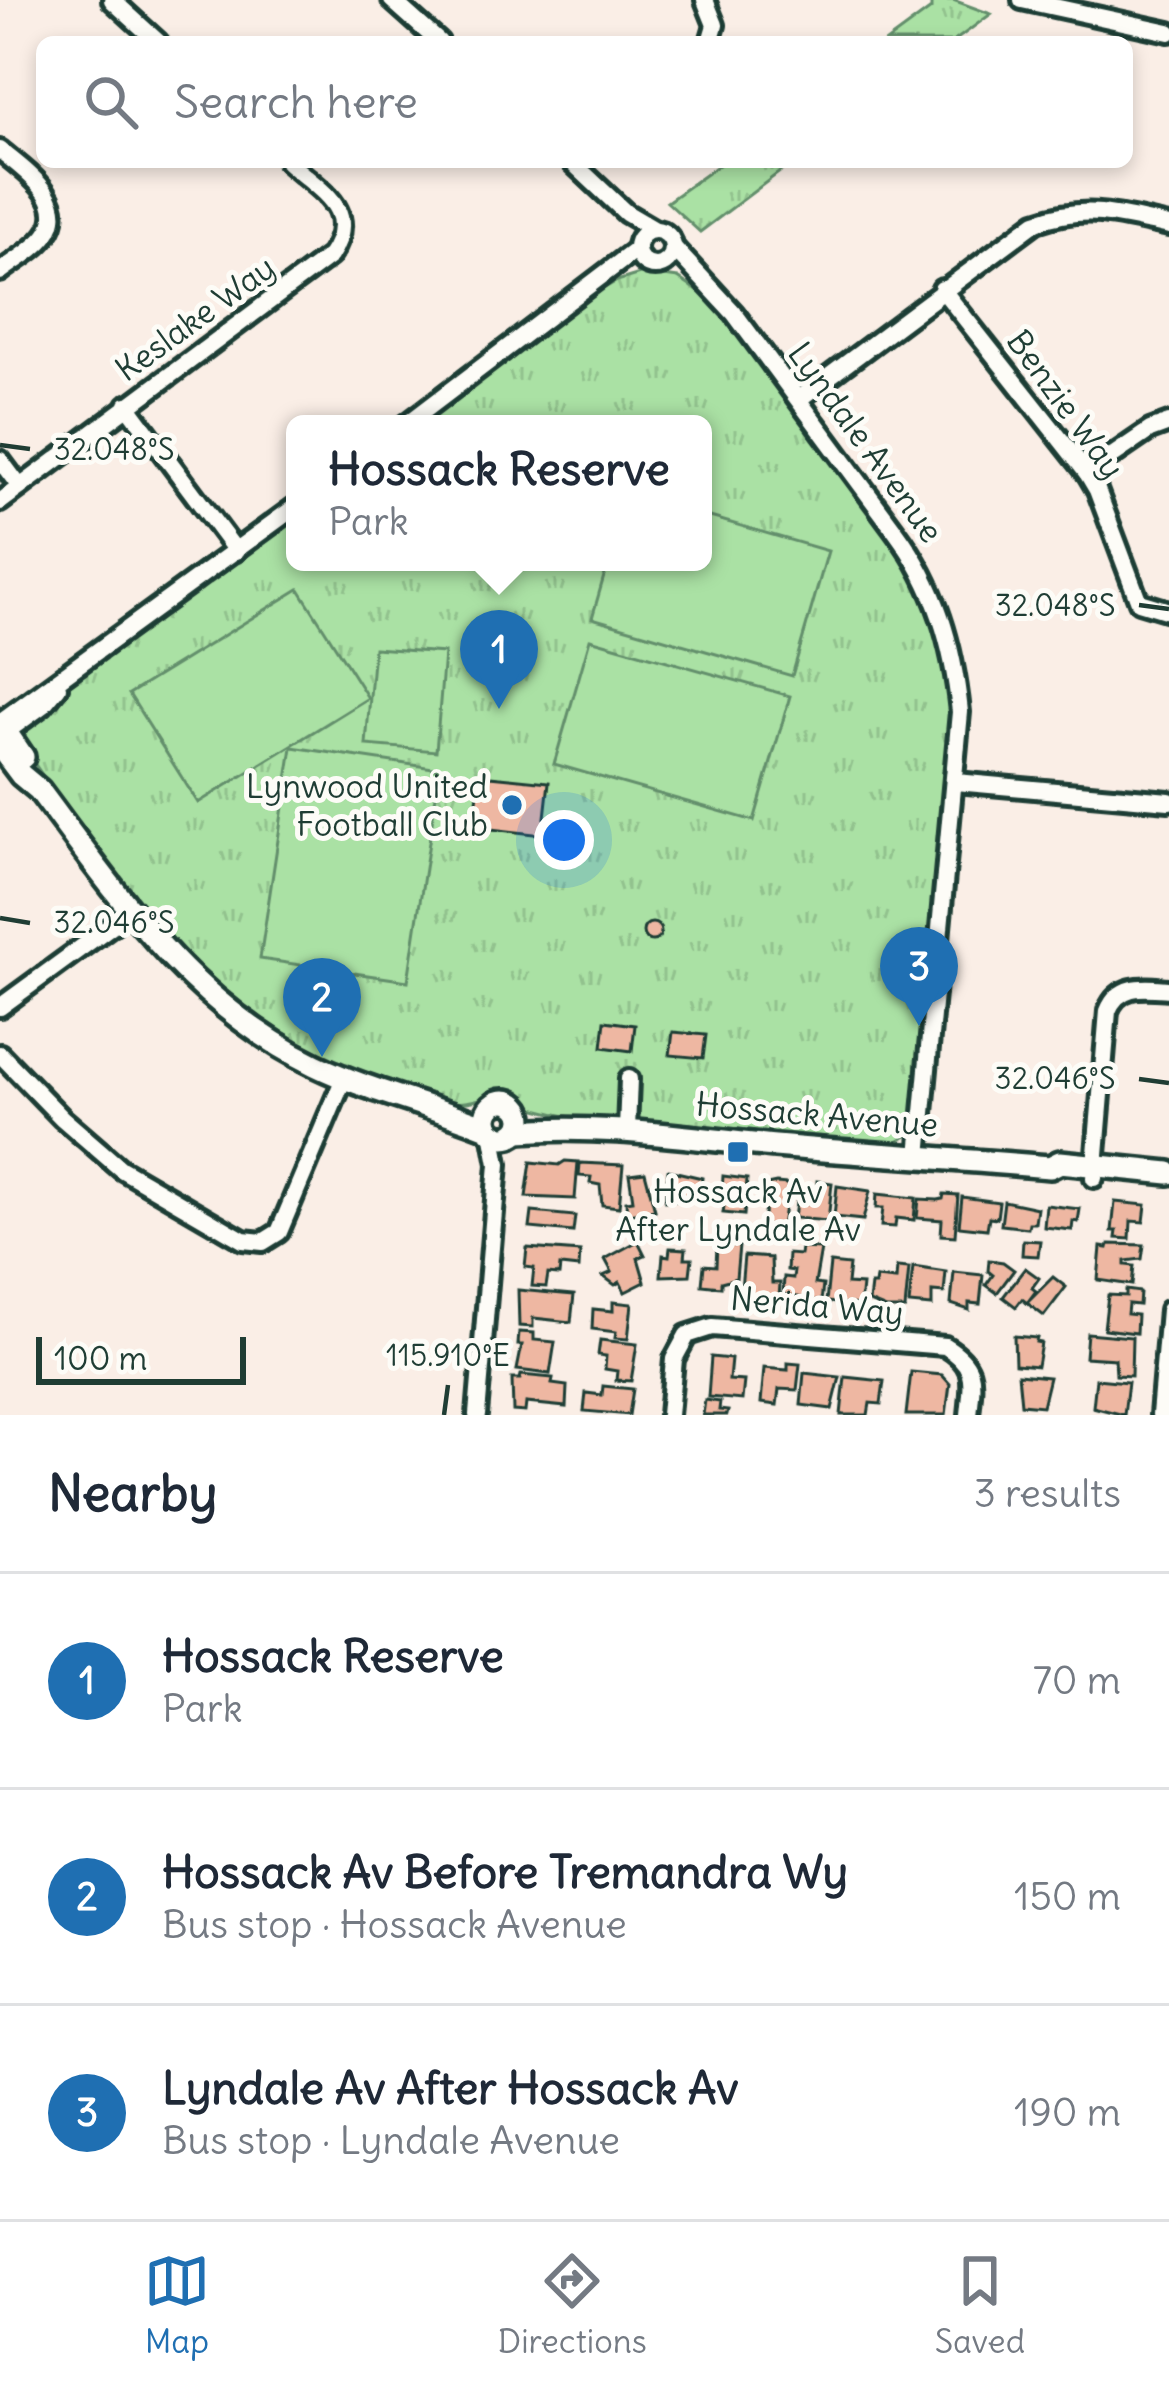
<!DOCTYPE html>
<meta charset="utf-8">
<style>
:root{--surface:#fff;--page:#f2f2f3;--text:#1f2937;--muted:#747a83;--line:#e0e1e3;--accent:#1f6fb2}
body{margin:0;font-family:Delius,sans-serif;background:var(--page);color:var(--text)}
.scale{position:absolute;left:36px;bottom:30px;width:210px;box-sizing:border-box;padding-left:12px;border:6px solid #1f3d34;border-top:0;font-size:33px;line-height:42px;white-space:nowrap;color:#1f3d34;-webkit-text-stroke:9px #fdfcf7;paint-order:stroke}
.you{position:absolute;left:564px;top:840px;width:42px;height:42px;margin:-30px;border:9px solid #fff;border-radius:50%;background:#1a73e8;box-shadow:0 0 0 18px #1a73e833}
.badge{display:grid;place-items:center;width:78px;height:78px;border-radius:50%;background:var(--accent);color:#fff;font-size:39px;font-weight:700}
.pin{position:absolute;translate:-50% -99px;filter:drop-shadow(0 3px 6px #0008)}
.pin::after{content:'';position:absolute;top:63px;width:42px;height:36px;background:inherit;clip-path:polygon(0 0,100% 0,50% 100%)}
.popup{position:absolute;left:286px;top:415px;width:426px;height:156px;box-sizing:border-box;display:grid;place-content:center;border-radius:18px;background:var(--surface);filter:drop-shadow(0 3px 9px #0005);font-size:39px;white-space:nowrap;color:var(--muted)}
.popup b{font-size:45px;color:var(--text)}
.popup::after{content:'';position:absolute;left:50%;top:100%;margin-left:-24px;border:24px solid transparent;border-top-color:var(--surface)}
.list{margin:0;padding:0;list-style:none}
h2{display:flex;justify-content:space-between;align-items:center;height:156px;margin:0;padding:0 48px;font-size:51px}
h2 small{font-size:39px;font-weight:400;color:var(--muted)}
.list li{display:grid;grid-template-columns:78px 1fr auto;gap:36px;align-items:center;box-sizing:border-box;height:216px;padding:0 48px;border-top:3px solid var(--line)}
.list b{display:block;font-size:45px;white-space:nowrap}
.list p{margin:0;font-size:39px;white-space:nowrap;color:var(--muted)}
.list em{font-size:39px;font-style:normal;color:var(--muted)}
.icon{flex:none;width:66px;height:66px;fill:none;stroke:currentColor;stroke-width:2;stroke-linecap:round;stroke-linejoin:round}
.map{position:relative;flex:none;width:1169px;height:1415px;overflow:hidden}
.search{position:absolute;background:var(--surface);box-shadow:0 6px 18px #0003;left:36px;right:36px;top:36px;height:132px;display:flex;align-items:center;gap:30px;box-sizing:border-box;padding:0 42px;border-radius:18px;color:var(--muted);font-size:45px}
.sheet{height:804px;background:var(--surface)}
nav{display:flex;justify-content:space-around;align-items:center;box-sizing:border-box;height:168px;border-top:3px solid var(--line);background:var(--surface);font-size:33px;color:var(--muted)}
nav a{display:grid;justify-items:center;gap:6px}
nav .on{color:var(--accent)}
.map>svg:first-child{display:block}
</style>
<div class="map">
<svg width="1169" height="1415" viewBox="0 0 1169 1415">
<defs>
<pattern id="grass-tufts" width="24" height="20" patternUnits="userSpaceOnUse" patternTransform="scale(3)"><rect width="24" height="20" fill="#aae1a4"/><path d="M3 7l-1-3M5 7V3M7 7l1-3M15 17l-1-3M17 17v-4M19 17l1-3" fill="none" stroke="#92c28e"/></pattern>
</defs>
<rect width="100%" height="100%" fill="#faeee6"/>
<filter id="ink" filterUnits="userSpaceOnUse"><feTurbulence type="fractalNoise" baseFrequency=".00833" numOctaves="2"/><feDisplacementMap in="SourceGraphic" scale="24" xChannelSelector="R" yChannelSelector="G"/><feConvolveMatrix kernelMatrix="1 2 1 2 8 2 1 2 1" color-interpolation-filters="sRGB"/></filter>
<g filter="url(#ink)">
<g fill="url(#grass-tufts)" stroke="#648f6c" stroke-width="3">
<path d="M 931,0 L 953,0 L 991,14 L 953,42 L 886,42 L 931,9 Z"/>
<path d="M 723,162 L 793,162 L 700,232 L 667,202 Z"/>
<path d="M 643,273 L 678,278 L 714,302 L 908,564 L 928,602 L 941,641 L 952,710 L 914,1124 L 907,1136 L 894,1144 C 781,1136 633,1138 526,1106 L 517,1091 L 497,1089 C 467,1114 427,1099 393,1087 C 219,1024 122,893 21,744 C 19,697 249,546 295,512 L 295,562 L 703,562 L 703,424 L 416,424 L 594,294 L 617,281 Z"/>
</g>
<g fill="#aae1a4" stroke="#648f6c" stroke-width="3">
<path d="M 703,515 L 828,551 L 792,676 L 592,618 L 608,562 L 703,562 Z"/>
<path d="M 299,589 L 368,698 L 198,803 L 129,694 Z"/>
<path d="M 590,639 L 790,696 L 754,821 L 554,764 Z"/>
<path d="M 374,648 L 444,653 L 436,751 L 366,745 Z"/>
<path d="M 292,747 L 440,769 L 408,981 L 260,959 Z"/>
</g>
<g fill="#eeb7a2" stroke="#1f3d34" stroke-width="3">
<path d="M 480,775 L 549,782 L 543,835 L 474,827 Z"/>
<circle cx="652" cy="932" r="9"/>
<path d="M 605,1021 L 635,1025 L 632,1051 L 602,1047 Z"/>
<path d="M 673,1032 L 706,1035 L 703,1058 L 670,1055 Z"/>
<path d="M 565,1161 L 578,1162 L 575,1199 L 526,1197 L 531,1162 L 559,1165 Z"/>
<path d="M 580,1163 L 623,1165 L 619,1207 L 602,1205 L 600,1185 L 590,1183 L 591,1177 L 579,1176 Z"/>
<path d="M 668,1170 L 702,1178 L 700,1193 L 694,1193 L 693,1199 L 665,1201 Z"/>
<path d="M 645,1172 L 655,1210 L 627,1214 L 626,1201 L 633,1200 L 629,1174 Z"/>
<path d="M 723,1176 L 747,1179 L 744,1215 L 723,1213 L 724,1206 L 713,1205 L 714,1193 L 722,1190 Z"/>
<path d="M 817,1181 L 832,1183 L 828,1221 L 794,1218 L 796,1203 L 806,1204 L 807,1197 L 816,1198 Z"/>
<path d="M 776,1183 L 788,1184 L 782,1227 L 763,1225 L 767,1185 Z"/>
<path d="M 837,1186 L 870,1191 L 863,1220 L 834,1217 Z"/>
<path d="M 877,1194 L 916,1198 L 914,1220 L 896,1218 L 895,1227 L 881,1226 L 883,1208 L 876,1208 Z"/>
<path d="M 944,1194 L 958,1195 L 955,1236 L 941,1235 L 942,1220 L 917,1218 L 919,1199 L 938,1200 L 943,1199 Z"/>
<path d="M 962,1197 L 999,1202 L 997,1218 L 989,1217 L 987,1229 L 959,1226 Z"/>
<path d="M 1004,1201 L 1037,1208 L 1035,1223 L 1029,1223 L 1028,1228 L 1001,1225 Z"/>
<path d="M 1115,1202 L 1146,1205 L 1144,1222 L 1131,1221 L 1130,1239 L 1116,1238 L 1117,1231 L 1112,1231 Z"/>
<path d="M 1046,1205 L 1080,1209 L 1078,1222 L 1073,1221 L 1072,1230 L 1044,1227 Z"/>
<path d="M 532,1212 L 575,1216 L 573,1232 L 530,1228 Z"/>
<path d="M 1023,1240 L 1040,1241 L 1038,1256 L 1022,1255 Z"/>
<path d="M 638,1241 L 645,1255 L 638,1258 L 645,1282 L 625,1292 L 620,1282 L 615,1285 L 603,1276 L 612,1272 L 605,1259 Z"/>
<path d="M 1109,1244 L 1144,1245 L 1142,1259 L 1125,1261 L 1125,1265 L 1134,1266 L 1132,1285 L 1098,1280 L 1101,1247 L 1108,1248 Z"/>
<path d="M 717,1245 L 739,1246 L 736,1278 L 721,1282 L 721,1287 L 702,1285 L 704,1265 L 716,1266 Z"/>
<path d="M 527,1248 L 580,1252 L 579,1268 L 560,1266 L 559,1275 L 548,1274 L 546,1287 L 532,1286 L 534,1268 L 525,1267 Z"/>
<path d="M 670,1248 L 686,1249 L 685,1258 L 692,1258 L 690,1275 L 661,1276 L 663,1255 L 669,1256 Z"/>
<path d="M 801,1248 L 821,1249 L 815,1284 L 823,1285 L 821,1302 L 783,1294 L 784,1277 L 793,1278 L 794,1271 L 787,1270 L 788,1254 L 800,1255 Z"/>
<path d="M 744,1256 L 771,1258 L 772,1283 L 780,1283 L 779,1298 L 750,1295 L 751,1290 L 741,1289 Z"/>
<path d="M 989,1260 L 1003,1262 L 1014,1270 L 997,1293 L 986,1285 L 993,1275 L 988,1271 Z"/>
<path d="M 830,1263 L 849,1265 L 847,1284 L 862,1285 L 860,1305 L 826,1302 Z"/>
<path d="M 897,1267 L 909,1268 L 905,1309 L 886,1309 L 869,1302 L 871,1285 L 875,1285 L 876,1278 L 896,1280 Z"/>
<path d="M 913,1267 L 946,1272 L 944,1293 L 932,1292 L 932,1306 L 909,1304 Z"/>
<path d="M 1025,1268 L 1039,1278 L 1032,1288 L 1036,1291 L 1027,1303 L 1022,1299 L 1016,1307 L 1003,1297 Z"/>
<path d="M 954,1272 L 983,1275 L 980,1304 L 969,1303 L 969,1310 L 951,1304 Z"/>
<path d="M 1053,1277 L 1066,1287 L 1044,1316 L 1027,1303 Z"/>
<path d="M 518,1290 L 574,1295 L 571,1322 L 533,1318 L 533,1327 L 519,1326 Z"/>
<path d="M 1126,1290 L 1140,1292 L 1139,1305 L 1128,1304 L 1127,1314 L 1137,1315 L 1136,1333 L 1104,1329 L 1108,1295 L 1126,1296 Z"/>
<path d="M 613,1302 L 632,1304 L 628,1339 L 615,1338 L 616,1332 L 592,1329 L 593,1309 L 613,1311 Z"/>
<path d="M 519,1332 L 534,1333 L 534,1340 L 555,1342 L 550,1374 L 517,1370 L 522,1345 L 518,1345 Z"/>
<path d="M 1087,1333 L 1132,1337 L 1131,1376 L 1116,1375 L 1115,1359 L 1085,1357 Z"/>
<path d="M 1014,1336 L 1037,1338 L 1036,1342 L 1041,1343 L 1037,1366 L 1015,1364 Z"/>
<path d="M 600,1340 L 637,1344 L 631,1381 L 616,1380 L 617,1371 L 605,1369 L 606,1356 L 598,1355 Z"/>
<path d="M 711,1357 L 731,1359 L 729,1380 L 744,1381 L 742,1400 L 708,1397 Z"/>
<path d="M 788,1363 L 800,1364 L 797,1390 L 779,1389 L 777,1405 L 761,1403 L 764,1368 L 788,1370 Z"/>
<path d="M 911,1372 L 942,1375 L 950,1384 L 946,1415 L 906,1415 Z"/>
<path d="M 804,1373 L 840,1377 L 832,1409 L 801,1405 Z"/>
<path d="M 1018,1374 L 1049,1377 L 1042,1406 L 1021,1404 Z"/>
<path d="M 521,1375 L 553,1378 L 552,1384 L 567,1386 L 566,1407 L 526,1403 L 525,1412 L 513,1411 L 512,1379 L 520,1379 Z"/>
<path d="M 845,1377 L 884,1381 L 881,1404 L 870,1403 L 868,1415 L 841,1415 Z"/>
<path d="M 1096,1379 L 1128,1382 L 1124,1415 L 1093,1407 Z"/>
<path d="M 603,1386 L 633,1389 L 629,1415 L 584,1411 L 586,1393 L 602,1395 Z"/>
<path d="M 705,1400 L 720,1402 L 719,1410 L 728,1411 L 727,1415 L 703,1415 Z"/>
</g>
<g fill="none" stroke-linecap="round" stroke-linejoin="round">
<g stroke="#1f3d34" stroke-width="26">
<g id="minor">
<path d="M 112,0 L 158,42"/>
<path d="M 392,0 L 439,42"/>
<path d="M 705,0 L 715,25 L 710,42"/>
<path d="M 1022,0 L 1169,32"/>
<path d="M 0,150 C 22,169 72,200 46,235 C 36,249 14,261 0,272"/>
<path d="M 572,162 L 626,213 L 655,230"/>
<circle cx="655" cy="248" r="18"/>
<path d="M 674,248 L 734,313 L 896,532 C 936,586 953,645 960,712 L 919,1156"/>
<path d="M 942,289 L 1087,473 L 1097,490 L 1139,602 L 1169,611"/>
<path d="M 799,399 L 1036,222 C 1086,204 1119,215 1169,226"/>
<path d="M 127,405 L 236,551"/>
<path d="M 407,424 L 637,249"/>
<path d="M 0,460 L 20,487"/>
<path d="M 1087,473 L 1150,430 L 1169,423"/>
<path d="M 0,502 L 330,256 C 361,210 321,192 288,162"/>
<path d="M 0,722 L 295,507"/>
<path d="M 6,732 L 43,705 L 58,687"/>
<path d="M 956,782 L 1169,801"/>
<path d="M 0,1007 L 130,912"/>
<path d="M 0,1054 L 62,1118 L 121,1169 L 243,1240 L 263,1242 L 279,1232 L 344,1078"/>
<path d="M 627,1129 L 629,1079"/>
<path d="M 1094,1178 L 1108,1011 C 1119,983 1144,987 1169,989"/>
<path d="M 477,1415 L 498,1164 L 492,1132"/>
<path d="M 669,1415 L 674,1359 L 687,1335 L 712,1327 L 945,1346 C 978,1366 972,1381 969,1415"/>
<path d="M 1160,1415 L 1169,1310"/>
</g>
</g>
<g stroke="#1f3d34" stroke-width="30">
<g id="major">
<path d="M 0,723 L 23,757"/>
<path d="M 0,747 L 21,775 L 39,790 C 119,897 191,1005 315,1065 C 371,1092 431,1105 488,1128"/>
<circle cx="504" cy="1119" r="18"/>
<path d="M 518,1131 C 605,1124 688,1138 775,1146 C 866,1154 958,1159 1050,1167 L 1060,1162 L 1169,1173"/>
</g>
</g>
<use href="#minor" stroke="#fdfcf7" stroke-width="16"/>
<use href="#major" stroke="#fdfcf7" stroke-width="21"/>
</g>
</g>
<path fill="none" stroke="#1f3d34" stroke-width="4.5" d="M 0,445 L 30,449M 1139,605 L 1169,609M 0,918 L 30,923M 1139,1079 L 1169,1083M 444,1415 L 448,1385"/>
<g fill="#1f6fb2" stroke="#fdfcf7" stroke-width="4.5">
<circle cx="512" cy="805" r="12"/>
<rect x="726" y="1140" width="24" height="24" rx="6"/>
</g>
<g text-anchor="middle" stroke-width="10" stroke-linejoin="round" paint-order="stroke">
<g font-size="33" fill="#1f3d34" stroke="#fdfcf7">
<text transform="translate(195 318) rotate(-36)" y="12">Keslake Way</text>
<text transform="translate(1066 404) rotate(54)" y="12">Benzie Way</text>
<text transform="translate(866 442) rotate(54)" y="12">Lyndale Avenue</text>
<text transform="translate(817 1114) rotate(5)" y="12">Hossack Avenue</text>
<text transform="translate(817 1305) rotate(5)" y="12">Nerida Way</text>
</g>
<g font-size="33" fill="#1f3d34" stroke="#fdfcf7" text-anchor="end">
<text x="488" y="798">Lynwood United<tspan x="488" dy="38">Football Club</tspan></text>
<text x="738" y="1203" text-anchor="middle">Hossack Av<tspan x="738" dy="38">After Lyndale Av</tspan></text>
</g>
</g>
<g font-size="30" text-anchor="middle" fill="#1f3d34" stroke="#fdfcf7" stroke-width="10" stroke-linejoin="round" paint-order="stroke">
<text x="114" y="460">32.048°S</text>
<text x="1055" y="616">32.048°S</text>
<text x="114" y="933">32.046°S</text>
<text x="1055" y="1089">32.046°S</text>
<text x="448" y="1366">115.910°E</text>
</g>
</svg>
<div class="scale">100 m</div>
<div class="you"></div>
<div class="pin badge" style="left:499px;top:709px">1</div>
<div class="popup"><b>Hossack Reserve</b>Park</div>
<div class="pin badge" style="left:322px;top:1057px">2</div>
<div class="pin badge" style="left:919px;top:1026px">3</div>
<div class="search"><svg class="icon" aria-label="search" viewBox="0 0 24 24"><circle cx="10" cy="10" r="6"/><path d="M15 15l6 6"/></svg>Search here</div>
</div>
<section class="sheet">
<h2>Nearby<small>3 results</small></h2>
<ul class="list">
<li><span class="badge">1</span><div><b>Hossack Reserve</b><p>Park</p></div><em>70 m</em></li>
<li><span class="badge">2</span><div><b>Hossack Av Before Tremandra Wy</b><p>Bus stop · Hossack Avenue</p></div><em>150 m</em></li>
<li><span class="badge">3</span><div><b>Lyndale Av After Hossack Av</b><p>Bus stop · Lyndale Avenue</p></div><em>190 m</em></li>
</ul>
</section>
<nav>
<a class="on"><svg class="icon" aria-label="map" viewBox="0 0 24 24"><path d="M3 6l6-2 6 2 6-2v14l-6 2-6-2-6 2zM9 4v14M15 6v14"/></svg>Map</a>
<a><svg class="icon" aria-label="directions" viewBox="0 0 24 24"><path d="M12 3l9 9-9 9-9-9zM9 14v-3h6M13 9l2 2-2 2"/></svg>Directions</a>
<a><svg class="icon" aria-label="saved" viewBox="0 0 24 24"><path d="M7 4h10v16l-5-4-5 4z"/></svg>Saved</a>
</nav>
